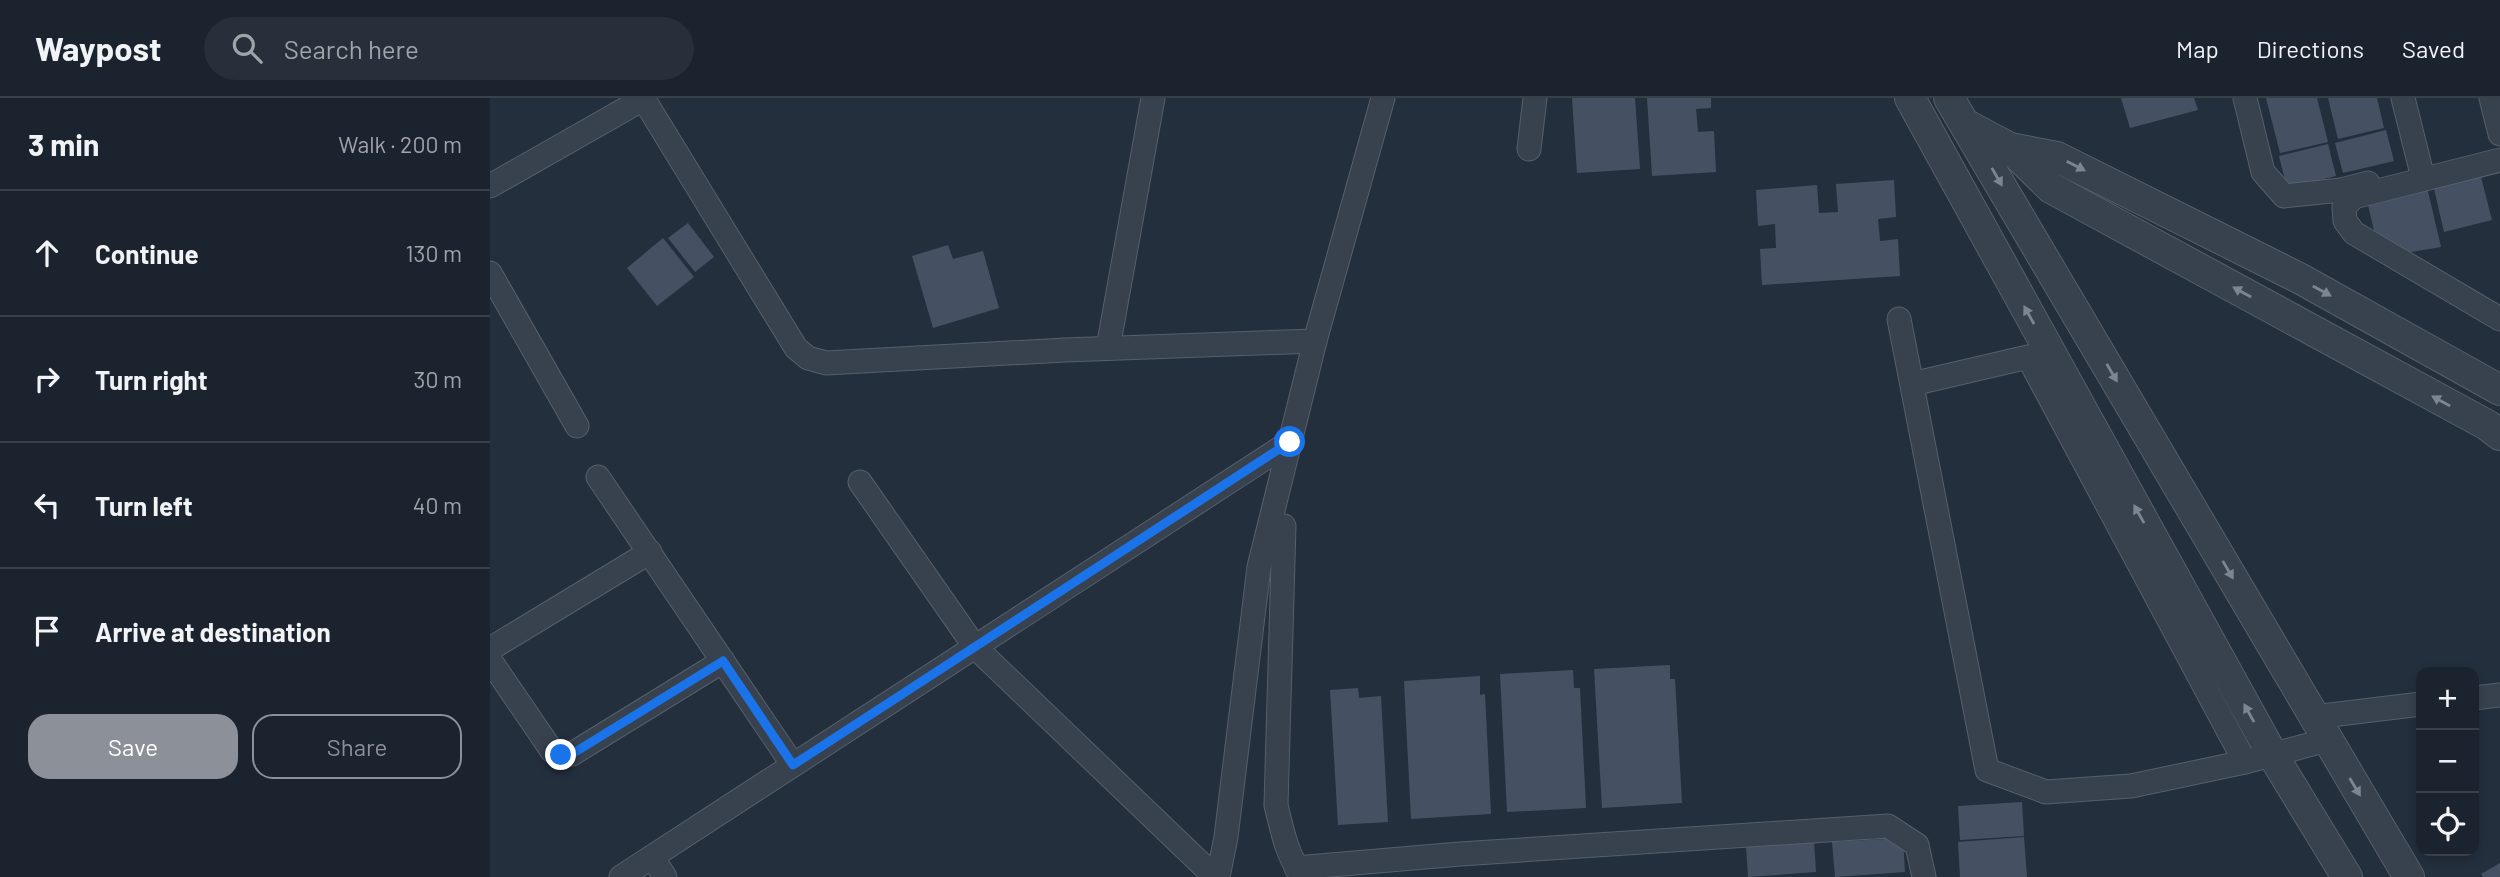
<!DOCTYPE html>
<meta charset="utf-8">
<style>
:root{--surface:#1b232e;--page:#282f3a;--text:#f1f3f6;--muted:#a0a4aa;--line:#39404a;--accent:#8c9099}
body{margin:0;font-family:Barlow,sans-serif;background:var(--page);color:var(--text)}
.controls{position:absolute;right:21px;bottom:21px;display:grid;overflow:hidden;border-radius:14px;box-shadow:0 4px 10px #0003}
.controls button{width:63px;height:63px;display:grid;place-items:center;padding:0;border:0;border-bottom:2px solid var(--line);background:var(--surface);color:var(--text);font:35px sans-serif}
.stop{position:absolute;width:21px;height:21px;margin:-16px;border:5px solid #1a73e8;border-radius:50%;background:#fff}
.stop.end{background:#1a73e8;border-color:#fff;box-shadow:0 2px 7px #0008}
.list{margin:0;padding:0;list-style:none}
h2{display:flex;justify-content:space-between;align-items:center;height:91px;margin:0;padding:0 28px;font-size:30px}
h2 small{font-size:23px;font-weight:400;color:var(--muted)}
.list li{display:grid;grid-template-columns:46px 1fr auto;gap:21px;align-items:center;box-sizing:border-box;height:126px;padding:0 28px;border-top:2px solid var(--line)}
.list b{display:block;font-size:26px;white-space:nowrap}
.list em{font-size:23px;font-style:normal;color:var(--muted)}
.actions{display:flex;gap:14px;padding:21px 28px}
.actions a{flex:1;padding:16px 0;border:2px solid var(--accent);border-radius:21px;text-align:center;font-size:24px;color:var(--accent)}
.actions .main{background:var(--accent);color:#fff}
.icon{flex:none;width:38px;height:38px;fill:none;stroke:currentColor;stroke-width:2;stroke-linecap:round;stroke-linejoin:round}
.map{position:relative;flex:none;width:2010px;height:779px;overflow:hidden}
header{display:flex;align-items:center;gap:42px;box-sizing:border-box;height:98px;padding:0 35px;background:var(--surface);border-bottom:2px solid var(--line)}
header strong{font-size:33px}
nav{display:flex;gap:38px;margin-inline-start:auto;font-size:24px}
.search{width:490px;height:63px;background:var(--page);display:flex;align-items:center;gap:18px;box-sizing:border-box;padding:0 24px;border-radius:38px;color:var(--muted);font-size:26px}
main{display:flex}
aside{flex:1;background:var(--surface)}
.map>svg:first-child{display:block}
</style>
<header>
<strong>Waypost</strong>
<div class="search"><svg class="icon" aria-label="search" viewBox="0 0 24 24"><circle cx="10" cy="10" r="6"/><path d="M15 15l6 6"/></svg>Search here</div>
<nav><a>Map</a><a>Directions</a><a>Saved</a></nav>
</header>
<main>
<aside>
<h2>3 min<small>Walk · 200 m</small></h2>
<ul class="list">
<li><svg class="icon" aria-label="ahead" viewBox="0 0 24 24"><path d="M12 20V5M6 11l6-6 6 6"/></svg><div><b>Continue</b></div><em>130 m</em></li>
<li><svg class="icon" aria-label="right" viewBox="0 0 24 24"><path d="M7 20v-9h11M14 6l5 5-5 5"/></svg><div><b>Turn right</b></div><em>30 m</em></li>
<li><svg class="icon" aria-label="left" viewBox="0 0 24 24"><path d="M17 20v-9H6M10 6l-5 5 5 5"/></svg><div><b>Turn left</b></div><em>40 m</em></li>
<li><svg class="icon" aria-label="arrive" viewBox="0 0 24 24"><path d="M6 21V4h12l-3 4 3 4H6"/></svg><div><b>Arrive at destination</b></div></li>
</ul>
<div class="actions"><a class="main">Save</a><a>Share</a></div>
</aside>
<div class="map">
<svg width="2010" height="779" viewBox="0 0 2010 779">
<rect width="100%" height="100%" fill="#242f3e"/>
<g fill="#455162">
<path d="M 1082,0 L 1145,0 L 1150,71 L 1087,75 Z"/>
<path d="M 1157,0 L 1221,0 L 1221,10 L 1206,11 L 1208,34 L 1224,33 L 1226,74 L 1162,78 Z"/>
<path d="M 1631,0 L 1704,0 L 1708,12 L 1640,30 Z"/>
<path d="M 1776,0 L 1827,0 L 1838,44 L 1790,55 Z"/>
<path d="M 1838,0 L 1887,0 L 1894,30 L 1848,41 Z"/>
<path d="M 1896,32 L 1904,63 L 1853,75 L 1845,45 Z"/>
<path d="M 1838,46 L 1846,78 L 1797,90 L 1789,58 Z"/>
<path d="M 1989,71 L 2002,122 L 1954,134 L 1942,82 Z"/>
<path d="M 1404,82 L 1406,119 L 1388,121 L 1390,143 L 1408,141 L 1410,178 L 1272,187 L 1270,151 L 1286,150 L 1285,126 L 1268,128 L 1266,92 L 1327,87 L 1329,115 L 1348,114 L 1346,86 Z"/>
<path d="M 1937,89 L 1951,149 L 1921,154 L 1887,145 L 1877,103 Z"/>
<path d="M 198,125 L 224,159 L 205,174 L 178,140 Z"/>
<path d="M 173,140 L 204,179 L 167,208 L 137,170 Z"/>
<path d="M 458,147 L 463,161 L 493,153 L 509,210 L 443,230 L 422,158 Z"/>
<path d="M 1180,567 L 1180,581 L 1185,581 L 1192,705 L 1112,710 L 1104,571 Z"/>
<path d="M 1083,572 L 1084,590 L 1090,590 L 1096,710 L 1017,714 L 1010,576 Z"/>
<path d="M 990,578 L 990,597 L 995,596 L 1001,716 L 921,721 L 914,583 Z"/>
<path d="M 868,590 L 869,600 L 891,598 L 898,724 L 848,727 L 840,592 Z"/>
<path d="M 1532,704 L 1534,738 L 1470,742 L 1468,708 Z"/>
<path d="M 1534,739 L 1537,779 L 1470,779 L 1468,744 Z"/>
<path d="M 1413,740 L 1415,774 L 1345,779 L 1342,744 Z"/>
<path d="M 1324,743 L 1326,774 L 1258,779 L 1256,748 Z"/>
<path d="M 2010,765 L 2010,779 L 1993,779 L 1991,776 Z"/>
</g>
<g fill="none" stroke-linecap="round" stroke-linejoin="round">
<g stroke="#565f6c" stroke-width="25">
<g id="minor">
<path d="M 153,0 L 306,250 L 318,260 L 336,265 L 575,252 L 825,243"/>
<path d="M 1755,0 L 1773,74 L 1794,98 L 1851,92 L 1878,85"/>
<path d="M 1913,0 L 1931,72"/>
<path d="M 2001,0 L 2010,36"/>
<path d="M 1039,51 L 1045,0"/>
<path d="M 2010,62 L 1864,99 L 1854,109 L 1855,123 L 1864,135 L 2010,221"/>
<path d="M 0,88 L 155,0"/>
<path d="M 0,175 L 87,328"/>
<path d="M 1409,221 L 1497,672 L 1556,694 L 1641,688 L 1755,664 L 1837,642"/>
<path d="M 618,250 L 663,0"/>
<path d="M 1422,286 L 1538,259 L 1755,664"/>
<path d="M 108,379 L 303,667"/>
<path d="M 370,384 L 485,549 L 725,779"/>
<path d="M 794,428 L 786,707 C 792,732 797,758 813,779"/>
<path d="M 0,551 L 160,454"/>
<path d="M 0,562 L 62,653 L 70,657 L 82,656 L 233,563"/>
<path d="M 1984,600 L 2010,597"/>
<path d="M 1824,619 L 1931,606"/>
<path d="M 162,759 L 175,779"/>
<path d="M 806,770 L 970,756 L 1398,728 L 1427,747 L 1434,779"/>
<path d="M 131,779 L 800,344"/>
<path d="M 728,779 L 736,739 L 769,469 L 825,243 L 893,0"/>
</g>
</g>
<g stroke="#565f6c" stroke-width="32">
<g id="tertiary">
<path d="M 1420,0 L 1782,656 L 1857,779"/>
<path d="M 1459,0 L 1919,779"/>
<path d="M 1475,26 L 1520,50 L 1561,90 L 1997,327 L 2010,337"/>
<path d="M 1520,50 L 1567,59 L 1809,180 L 2010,292"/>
</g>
</g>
<use href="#minor" stroke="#38414e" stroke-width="23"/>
<use href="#tertiary" stroke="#38414e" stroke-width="30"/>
</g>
<defs><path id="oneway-solid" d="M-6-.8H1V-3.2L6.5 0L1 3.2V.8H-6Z" transform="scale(1.75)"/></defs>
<g fill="#7c8592">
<use href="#oneway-solid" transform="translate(1586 68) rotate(27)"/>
<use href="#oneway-solid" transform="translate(1507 79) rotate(60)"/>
<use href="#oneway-solid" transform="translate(1832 193) rotate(29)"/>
<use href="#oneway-solid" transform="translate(1752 194) rotate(-151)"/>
<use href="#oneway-solid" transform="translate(1539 217) rotate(-119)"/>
<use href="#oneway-solid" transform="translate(1622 275) rotate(60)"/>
<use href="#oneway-solid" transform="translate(1951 303) rotate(-151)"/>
<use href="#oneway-solid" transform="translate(1649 416) rotate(-119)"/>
<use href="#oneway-solid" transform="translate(1738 472) rotate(60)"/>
<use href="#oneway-solid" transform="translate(1759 615) rotate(-119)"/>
<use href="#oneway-solid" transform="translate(1865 689) rotate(59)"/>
</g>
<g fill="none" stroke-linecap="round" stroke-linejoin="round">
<path stroke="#1a73e8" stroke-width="9" d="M 71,657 L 82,656 L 233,563 L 303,667 L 800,344"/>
</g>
</svg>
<div class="controls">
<button>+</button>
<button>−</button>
<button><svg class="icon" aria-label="locate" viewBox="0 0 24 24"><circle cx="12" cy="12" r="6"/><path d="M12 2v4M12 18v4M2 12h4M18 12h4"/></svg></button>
</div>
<div class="stop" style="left:800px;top:344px"></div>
<div class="stop end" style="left:71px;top:657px"></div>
</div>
</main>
